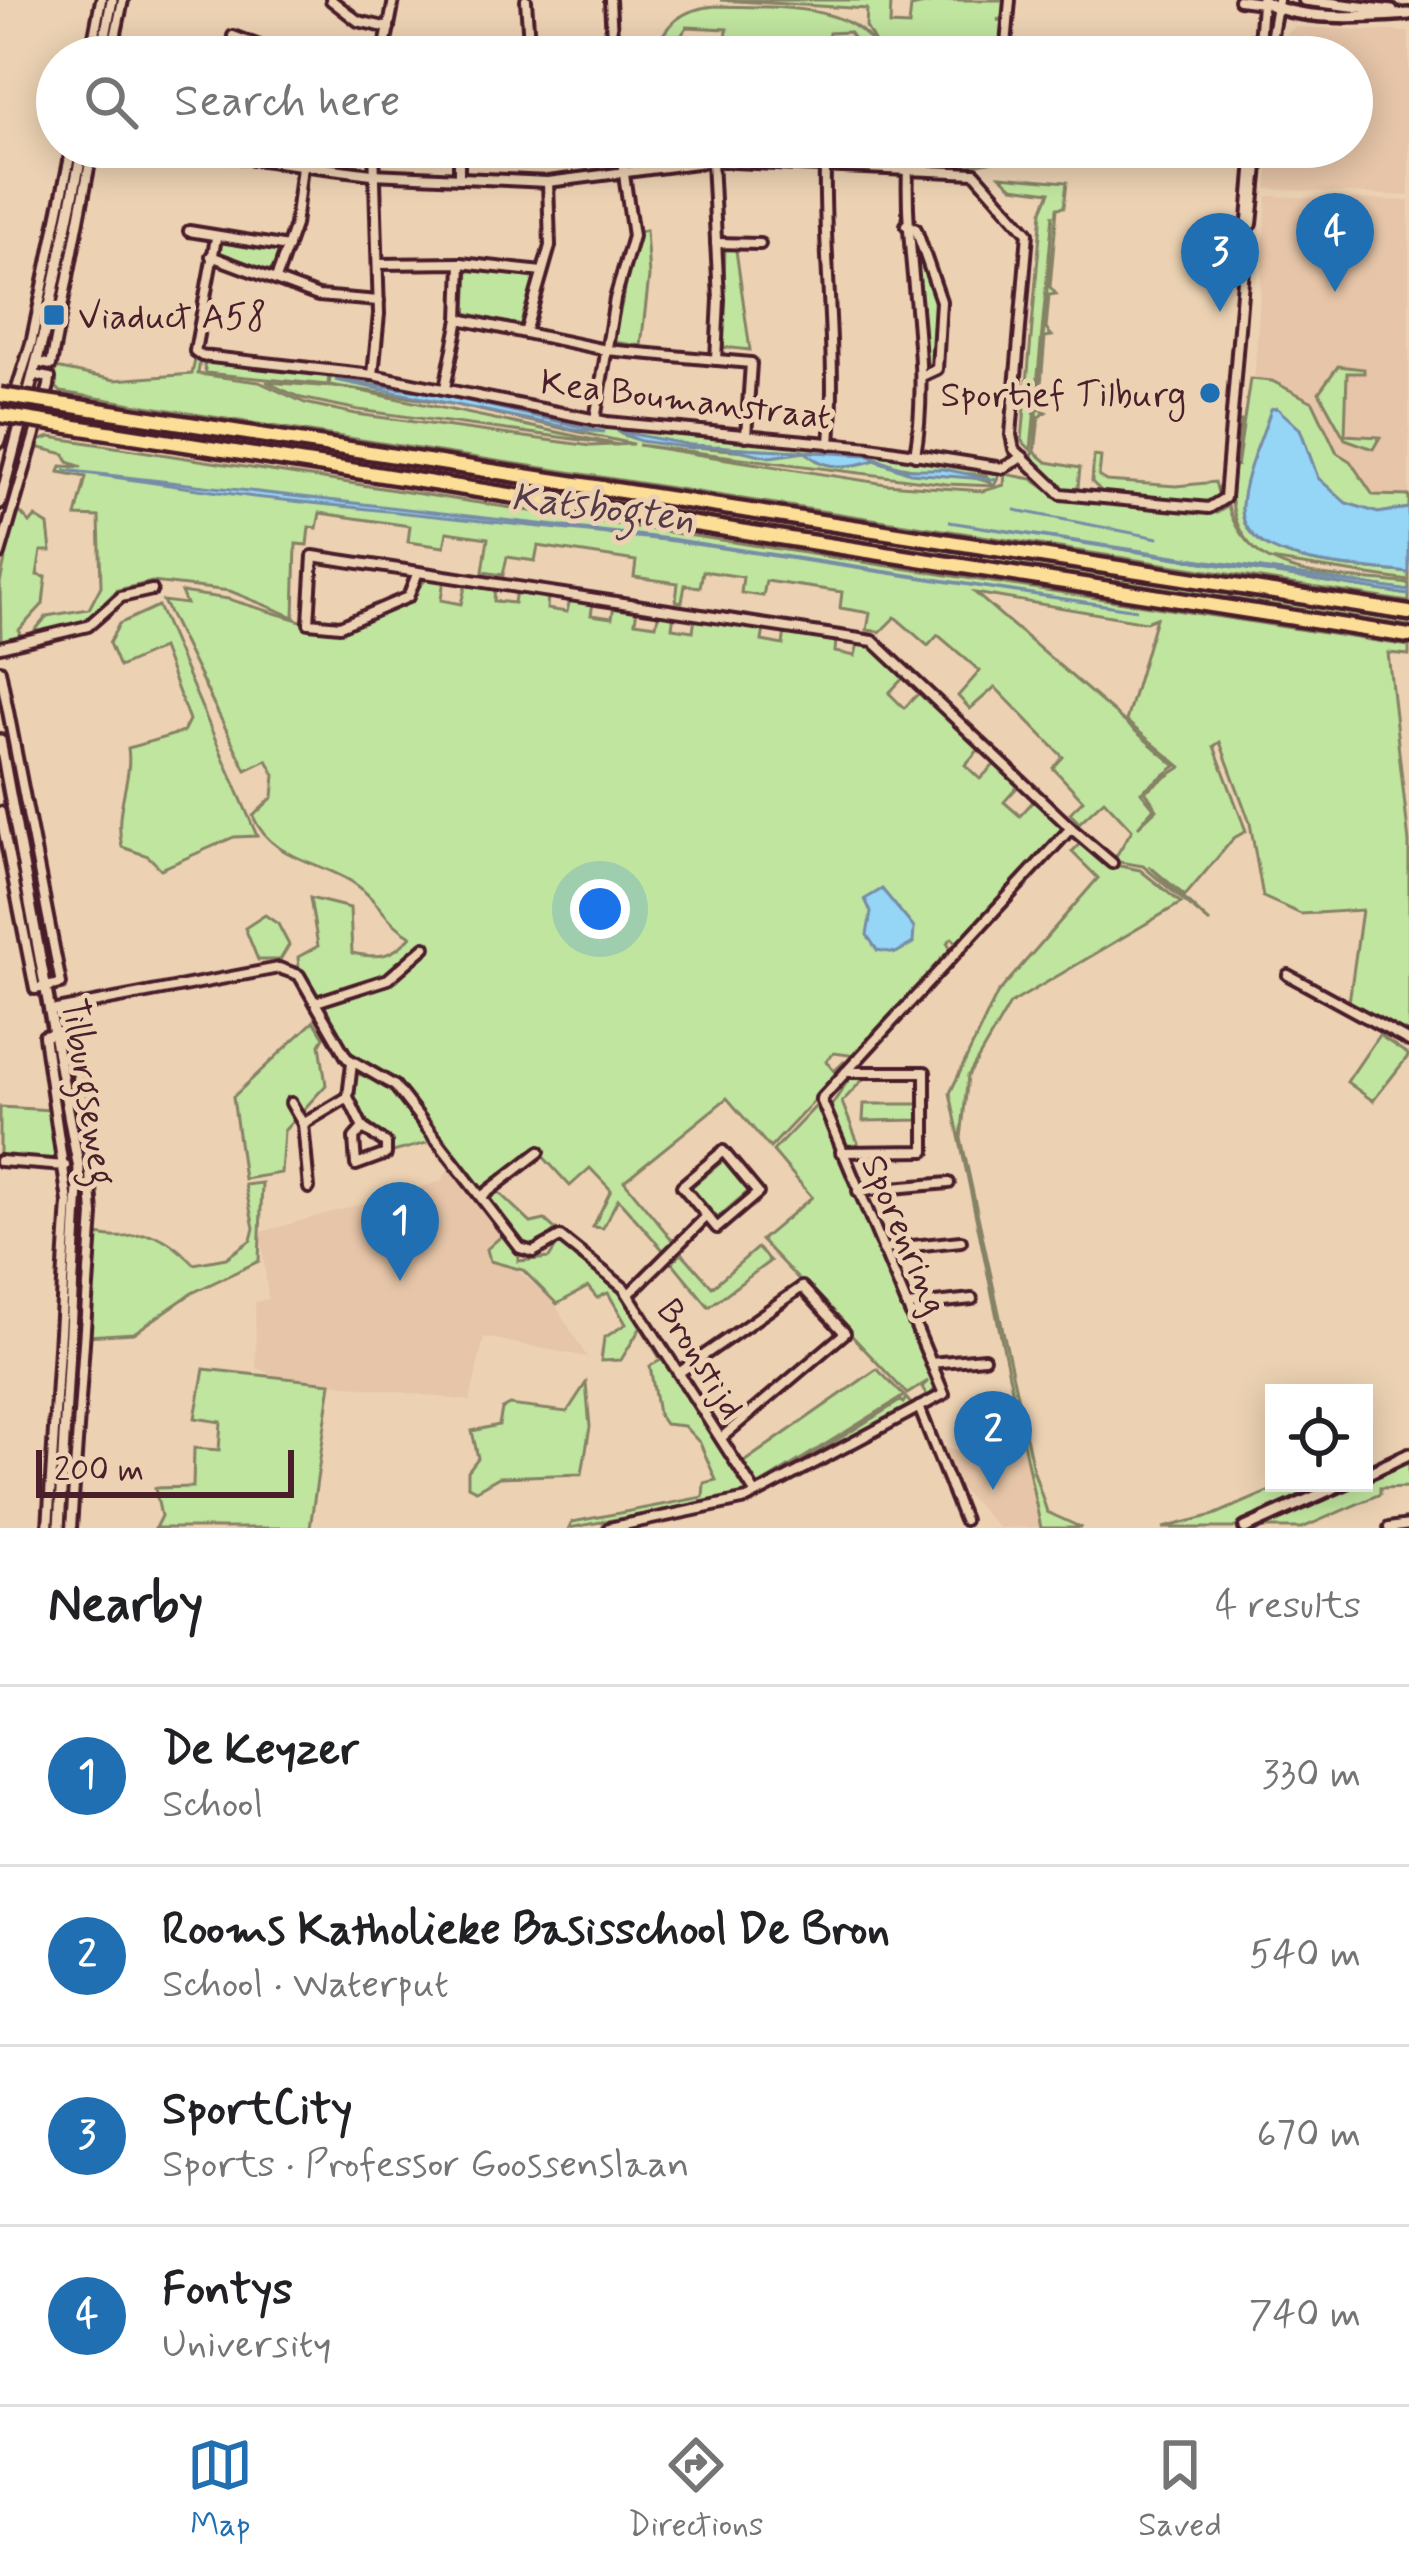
<!DOCTYPE html>
<meta charset="utf-8">
<style>
:root{--surface:#fff;--page:#f2f2f2;--text:#202124;--muted:#757577;--line:#e0e0e0;--accent:#1f6fb2}
body{margin:0;font-family:Mynerve,sans-serif;background:var(--page);color:var(--text)}
.controls{position:absolute;right:36px;bottom:36px;display:grid;overflow:hidden;border-radius:0px;box-shadow:0 6px 30px #0003}
.controls button{width:108px;height:108px;display:grid;place-items:center;padding:0;border:0;border-bottom:3px solid var(--line);background:var(--surface);color:var(--text);font:60px sans-serif}
.scale{position:absolute;left:36px;bottom:30px;width:258px;box-sizing:border-box;padding-left:12px;border:6px solid #4a1f2b;border-top:0;font-size:33px;line-height:42px;white-space:nowrap;color:#4a1f2b;-webkit-text-stroke:9px #ecd2b3;paint-order:stroke}
.you{position:absolute;left:600px;top:909px;width:42px;height:42px;margin:-30px;border:9px solid #fff;border-radius:50%;background:#1a73e8;box-shadow:0 0 0 18px #1a73e833}
.badge{display:grid;place-items:center;width:78px;height:78px;border-radius:50%;background:var(--accent);color:#fff;font-size:39px;font-weight:700}
.pin{position:absolute;translate:-50% -99px;filter:drop-shadow(0 3px 6px #0008)}
.pin::after{content:'';position:absolute;top:63px;width:42px;height:36px;background:inherit;clip-path:polygon(0 0,100% 0,50% 100%)}
.list{margin:0;padding:0;list-style:none}
h2{display:flex;justify-content:space-between;align-items:center;height:156px;margin:0;padding:0 48px;font-size:51px}
h2 small{font-size:39px;font-weight:400;color:var(--muted)}
.list li{display:grid;grid-template-columns:78px 1fr auto;gap:36px;align-items:center;box-sizing:border-box;height:180px;padding:0 48px;border-top:3px solid var(--line)}
.list b{display:block;font-size:45px;white-space:nowrap}
.list p{margin:0;font-size:39px;white-space:nowrap;color:var(--muted)}
.list em{font-size:39px;font-style:normal;color:var(--muted)}
.icon{flex:none;width:66px;height:66px;fill:none;stroke:currentColor;stroke-width:2;stroke-linecap:round;stroke-linejoin:round}
.map{position:relative;flex:none;width:1409px;height:1528px;overflow:hidden}
.search{position:absolute;background:var(--surface);box-shadow:0 6px 30px #0003;left:36px;right:36px;top:36px;height:132px;display:flex;align-items:center;gap:30px;box-sizing:border-box;padding:0 42px;border-radius:66px;color:var(--muted);font-size:45px}
.sheet{height:876px;background:var(--surface)}
nav{display:flex;justify-content:space-around;align-items:center;box-sizing:border-box;height:168px;border-top:3px solid var(--line);background:var(--surface);font-size:33px;color:var(--muted)}
nav a{display:grid;justify-items:center;gap:6px}
nav .on{color:var(--accent)}
.map>svg:first-child{display:block}
</style>
<div class="map">
<svg width="1409" height="1528" viewBox="0 0 1409 1528">
<rect width="100%" height="100%" fill="#ecd2b3"/>
<filter id="ink" filterUnits="userSpaceOnUse"><feTurbulence type="fractalNoise" baseFrequency=".00833" numOctaves="2"/><feDisplacementMap in="SourceGraphic" scale="24" xChannelSelector="R" yChannelSelector="G"/><feConvolveMatrix kernelMatrix="1 2 1 2 8 2 1 2 1" color-interpolation-filters="sRGB"/></filter>
<g filter="url(#ink)">
<g fill="#e6c5a8">
<path d="M 1295,27 L 1409,32 L 1409,196 L 1267,189 L 1270,147 L 1352,147 L 1352,57 L 1278,57 L 1279,39 Z"/>
<path d="M 1267,196 L 1409,201 L 1409,504 L 1377,499 L 1254,383 Z"/>
<path d="M 451,1163 L 520,1251 L 515,1268 L 553,1301 L 587,1357 L 484,1337 L 470,1401 L 276,1376 L 256,1368 L 255,1302 L 268,1299 L 261,1232 L 442,1181 Z"/>
<path d="M 1010,1393 L 1041,1527 L 999,1528 L 961,1489 L 941,1448 L 960,1450 L 975,1436 L 972,1428 L 1003,1421 L 998,1394 Z"/>
</g>
<g fill="#c0e59f" stroke="#858265" stroke-width="3" fill-rule="evenodd">
<path d="M 720,0 L 928,0 L 891,2 L 890,25 L 909,26 L 911,7 L 942,0 L 1004,0 L 1003,18 L 997,20 L 1003,21 L 1002,57 L 883,57 L 866,27 L 867,9 Z"/>
<path d="M 716,6 C 770,8 860,0 880,57 L 867,57 L 849,32 L 829,33 L 824,57 L 709,57 L 716,44 L 726,44 L 727,29 L 687,27 L 667,57 L 654,57 C 662,25 683,8 716,6 Z"/>
<path d="M 936,147 L 992,156 L 993,161 L 959,168 L 640,148 Z"/>
<path d="M 1001,176 L 1067,182 L 1064,207 L 1057,208 L 1050,287 L 1056,294 L 1049,295 L 1046,329 L 1052,336 L 1045,337 L 1039,409 L 1046,412 L 1039,417 L 1035,452 L 1047,462 L 1080,468 L 1078,487 L 1072,492 L 1060,490 L 1030,458 L 1034,453 L 1053,214 L 1031,450 L 1022,441 L 1042,211 L 1050,192 L 1013,187 Z"/>
<path d="M 911,229 C 937,275 938,317 934,369 L 928,371 Z"/>
<path d="M 646,230 L 649,277 L 641,346 L 613,342 L 638,232 Z"/>
<path d="M 223,242 L 277,250 L 281,258 L 268,273 L 220,255 L 217,247 Z"/>
<path d="M 725,248 L 736,250 L 750,350 L 722,347 Z"/>
<path d="M 468,269 L 534,278 L 522,326 L 466,313 Z"/>
<path d="M 195,360 L 200,360 L 198,374 L 259,382 L 305,403 L 356,414 L 591,446 L 633,444 L 452,404 L 329,385 L 331,372 L 606,426 L 886,452 L 1001,472 L 994,486 L 947,484 L 638,445 L 886,484 L 983,491 L 1004,485 L 1005,474 L 1032,479 L 1062,500 L 1217,513 L 1228,506 C 1251,585 1339,574 1409,584 L 1409,591 L 1123,549 L 1409,595 L 1409,602 L 194,414 L 61,392 L 54,385 L 56,368 L 115,380 L 192,374 ZM 618,432 L 690,445 L 866,455 L 905,469 L 986,475 L 991,483 C 954,469 914,474 875,460 C 852,466 826,473 806,452 C 773,453 637,447 618,432 Z"/>
<path d="M 203,362 L 329,372 L 328,385 L 206,373 Z"/>
<path d="M 1338,366 L 1364,369 L 1364,373 L 1347,373 L 1345,435 L 1380,437 L 1373,449 L 1345,439 L 1319,392 Z"/>
<path d="M 1250,379 L 1272,381 L 1313,402 L 1337,453 L 1350,461 L 1373,495 L 1409,496 L 1409,508 L 1378,513 L 1346,503 L 1318,478 L 1300,429 L 1272,409 C 1262,439 1244,475 1242,507 C 1239,567 1366,567 1409,573 L 1409,581 L 1270,560 C 1217,531 1232,471 1236,421 L 1241,421 L 1237,467 Z"/>
<path d="M 266,382 L 347,388 L 618,445 L 359,410 L 301,398 Z"/>
<path d="M 56,411 L 1409,622 L 1409,626 L 54,416 Z"/>
<path d="M 50,437 L 1409,646 L 1409,655 L 1388,653 L 1409,842 L 1409,1039 L 1303,981 L 1349,1002 L 1362,910 L 1301,914 L 1263,897 L 1250,823 L 1220,742 L 1214,746 L 1246,831 L 1234,838 L 1185,896 L 1149,866 L 1210,923 L 1143,866 L 1113,861 L 1132,830 L 1104,800 L 1079,823 L 1070,813 L 1083,800 L 1053,768 L 1063,757 L 995,687 L 970,709 L 958,696 L 980,671 L 938,635 L 928,646 L 895,617 L 880,632 L 867,630 L 870,613 L 840,608 L 842,592 L 766,581 L 763,596 L 741,593 L 743,577 L 703,571 L 700,587 L 685,585 L 682,602 L 676,601 L 678,583 L 634,577 L 636,561 L 538,546 L 535,561 L 507,557 L 503,575 L 483,572 L 488,538 L 447,532 L 444,547 L 408,542 L 410,526 L 320,513 L 317,528 L 309,527 L 307,545 L 296,544 L 294,617 L 230,591 L 152,582 L 117,590 L 89,619 L 31,635 L 47,616 L 89,609 L 101,586 L 99,517 L 76,516 L 86,477 L 59,472 L 61,466 L 82,467 L 68,462 L 65,454 L 40,448 L 39,441 ZM 975,593 L 1146,622 L 1156,618 L 1126,721 L 1181,767 L 1145,791 L 1157,809 L 1138,827 L 1154,808 L 1141,792 L 1176,766 Z"/>
<path d="M 1094,456 L 1101,457 L 1099,476 L 1106,481 L 1176,486 L 1215,482 L 1220,499 L 1208,504 L 1105,495 L 1092,482 Z"/>
<path d="M 16,508 L 30,523 L 35,517 L 48,525 L 51,551 L 41,551 L 37,575 L 46,577 L 43,604 L 19,630 L 20,638 L 1,642 L 0,583 Z"/>
<path d="M 428,577 L 444,579 L 441,600 L 461,604 L 466,583 L 495,587 L 494,601 L 514,603 L 516,590 L 548,595 L 547,609 L 567,612 L 570,599 L 593,602 L 591,615 L 612,618 L 614,605 L 637,609 L 635,622 L 656,625 L 659,612 L 674,614 L 672,628 L 693,631 L 695,618 L 764,628 L 762,641 L 783,645 L 785,631 L 836,639 L 835,652 L 855,656 L 858,642 L 877,648 L 906,675 L 889,693 L 904,708 L 922,690 L 982,746 L 965,765 L 980,779 L 998,761 L 1021,783 L 1004,802 L 1020,816 L 1037,797 L 1064,825 L 1064,833 L 960,946 L 952,938 L 947,943 L 954,952 L 856,1056 L 834,1053 L 826,1061 L 834,1071 L 844,1062 L 848,1065 L 770,1148 L 727,1098 L 624,1181 L 674,1242 L 664,1251 L 618,1199 L 603,1228 L 593,1227 L 611,1190 L 590,1168 L 570,1186 L 538,1151 L 483,1191 L 398,1080 L 353,1056 L 299,968 L 298,957 L 318,946 L 310,898 L 350,908 L 352,953 C 379,959 393,957 411,936 C 386,923 378,899 355,884 C 320,860 272,861 253,816 L 273,797 L 275,775 L 267,760 L 246,770 L 163,601 L 186,604 L 181,592 L 228,599 L 331,630 L 409,599 Z"/>
<path d="M 158,606 L 257,836 L 234,837 L 161,869 L 148,856 L 122,847 C 113,809 133,781 128,748 L 183,732 L 189,720 L 162,648 L 119,667 L 109,643 L 119,624 Z"/>
<path d="M 1084,839 L 1110,864 L 1140,870 L 1181,903 L 1010,1004 L 968,1076 L 961,1138 L 1033,1469 L 1047,1512 L 1082,1528 L 1041,1528 L 950,1093 L 997,994 L 1098,878 L 1072,852 Z"/>
<path d="M 265,915 L 278,924 L 289,945 L 280,960 L 258,960 L 245,928 Z"/>
<path d="M 314,1021 L 324,1037 L 320,1044 L 326,1085 L 284,1131 L 281,1173 L 244,1179 L 233,1097 Z"/>
<path d="M 1379,1035 L 1409,1055 L 1373,1101 L 1347,1082 Z"/>
<path d="M 62,1038 L 69,1041 L 73,1062 L 88,1227 L 74,1415 L 85,1196 Z"/>
<path d="M 354,1072 L 386,1085 L 431,1142 L 393,1152 L 390,1139 C 362,1123 350,1104 354,1072 Z"/>
<path d="M 851,1076 L 866,1076 L 842,1102 L 860,1148 L 847,1148 L 830,1108 Z"/>
<path d="M 864,1104 L 922,1104 L 922,1120 L 863,1121 Z"/>
<path d="M 817,1105 L 937,1386 L 928,1398 L 922,1387 L 928,1381 L 907,1394 L 761,1240 L 812,1197 L 773,1151 Z"/>
<path d="M 0,1107 L 52,1110 L 59,1161 L 0,1156 Z"/>
<path d="M 725,1159 L 751,1189 L 715,1220 L 689,1189 Z"/>
<path d="M 262,1183 L 259,1261 L 192,1293 L 134,1333 L 87,1336 L 97,1235 C 147,1245 144,1215 194,1264 L 226,1258 L 251,1240 L 254,1228 L 245,1185 Z"/>
<path d="M 494,1188 L 531,1223 L 545,1220 L 556,1230 L 534,1248 L 523,1246 L 485,1198 Z"/>
<path d="M 505,1233 L 520,1251 L 518,1261 L 549,1258 L 560,1241 L 624,1292 L 747,1487 L 746,1495 L 569,1528 L 572,1522 L 703,1497 L 704,1483 L 716,1480 L 700,1443 L 684,1426 L 665,1424 L 658,1414 L 650,1366 L 661,1360 L 641,1327 L 621,1360 L 601,1361 L 604,1338 L 626,1324 L 608,1293 L 597,1298 L 588,1287 L 557,1304 L 523,1270 L 490,1261 L 487,1249 Z"/>
<path d="M 757,1248 L 770,1261 L 709,1307 L 672,1262 L 682,1253 L 712,1287 Z"/>
<path d="M 204,1369 L 331,1383 L 310,1528 L 155,1528 L 161,1516 L 155,1488 L 193,1487 L 194,1448 L 219,1450 L 221,1422 L 195,1418 Z"/>
<path d="M 877,1369 L 904,1396 L 756,1487 L 741,1464 Z"/>
<path d="M 586,1383 L 590,1427 L 582,1474 L 499,1477 L 476,1490 L 468,1486 L 468,1471 L 478,1458 L 472,1431 L 499,1425 L 502,1409 L 509,1405 L 567,1412 Z"/>
<path d="M 906,1398 L 913,1406 L 759,1488 L 900,1401 L 903,1403 Z"/>
<path d="M 1409,1461 L 1409,1487 L 1380,1488 L 1380,1494 L 1302,1528 L 1257,1528 Z"/>
<path d="M 1289,1483 L 1331,1483 L 1233,1528 L 1163,1528 L 1214,1515 Z"/>
</g>
<g fill="#95d5f6" stroke="#778ca5" stroke-width="3">
<path d="M 335,380 L 427,392 L 605,432 L 579,430 Z"/>
<path d="M 1277,408 L 1300,429 L 1318,478 L 1346,503 L 1378,513 L 1409,508 L 1409,573 C 1365,566 1240,568 1242,507 C 1243,475 1262,439 1271,409 Z"/>
<path d="M 617,431 L 690,445 L 867,455 L 905,469 L 944,469 L 996,480 L 910,473 L 875,460 C 854,467 826,472 806,452 L 770,457 L 720,446 L 691,448 L 640,441 Z"/>
<path d="M 64,470 L 671,539 L 1137,610 L 674,541 L 254,497 Z"/>
<path d="M 949,522 L 1409,591 L 1409,595 Z"/>
<path d="M 882,889 L 914,928 L 913,943 L 896,953 L 877,950 L 867,935 L 871,912 L 865,899 Z"/>
</g>
<g fill="none" stroke-linecap="round" stroke-linejoin="round">
<path stroke="#778ca5" stroke-width="3" d="M 1015,510 L 1158,538"/>
<g stroke="#4a1f2b" stroke-width="16">
<g id="street">
<path d="M 331,0 L 358,21 L 389,28"/>
<path d="M 526,0 L 530,57"/>
<path d="M 610,0 L 613,57"/>
<path d="M 1239,0 L 1262,3 L 1258,57"/>
<path d="M 233,36 L 289,57"/>
<path d="M 90,57 L 101,0"/>
<path d="M 111,57 L 123,0"/>
<path d="M 383,57 L 394,0"/>
<path d="M 1005,57 L 1010,0"/>
<path d="M 1268,57 L 1278,0"/>
<path d="M 226,147 L 230,156 L 372,174 L 548,182 L 712,161 L 975,173 L 1028,233 L 1011,435 L 1014,449 L 1061,494 L 1209,508 L 1225,498 L 1254,147"/>
<path d="M 997,154 L 997,147"/>
<path d="M 712,161 L 719,299 L 716,360"/>
<path d="M 825,164 C 823,258 837,349 830,444"/>
<path d="M 908,168 C 904,265 932,359 915,455"/>
<path d="M 459,178 L 459,147"/>
<path d="M 1252,224 L 1260,147"/>
<path d="M 906,225 L 916,229 L 941,301 L 937,369 L 924,375"/>
<path d="M 189,231 L 288,247"/>
<path d="M 216,238 L 195,351 L 202,356 L 373,375 L 607,422 L 870,447 L 1003,468 L 1023,457"/>
<path d="M 716,243 L 760,244"/>
<path d="M 211,256 L 318,296 L 379,301"/>
<path d="M 378,264 L 461,263 L 542,272"/>
<path d="M 276,279 L 295,225 L 302,166"/>
<path d="M 459,319 L 606,350 L 751,363 L 746,436"/>
<path d="M 525,333 L 550,246 L 548,182"/>
<path d="M 37,362 L 51,365 L 93,147"/>
<path d="M 373,375 L 379,314 L 374,147"/>
<path d="M 445,388 L 459,319 L 461,263"/>
<path d="M 595,420 L 615,299 L 633,236 L 620,147"/>
<path d="M 0,442 L 31,344 L 72,147"/>
<path d="M 0,554 L 49,386 L 50,378 L 34,375"/>
<path d="M 418,572 L 408,597 L 340,626 L 309,623 L 313,556 L 873,641 L 1071,828 L 821,1099 L 944,1394 L 747,1499 L 609,1528"/>
<path d="M 0,647 L 88,626 L 121,597 L 152,590"/>
<path d="M 0,670 L 61,984 L 35,989 L 0,812"/>
<path d="M 1071,828 L 1112,863"/>
<path d="M 1288,975 L 1409,1041"/>
<path d="M 316,1002 L 388,979 L 425,947"/>
<path d="M 51,1011 L 279,968 L 299,975 L 347,1058 L 395,1086 L 520,1248 L 533,1252 L 560,1237 L 624,1288 L 756,1494"/>
<path d="M 352,1063 L 348,1097 L 363,1128"/>
<path d="M 291,1103 L 303,1124"/>
<path d="M 363,1128 L 386,1143 L 386,1154 L 356,1165 L 354,1138 Z"/>
<path d="M 841,1152 L 925,1151 L 925,1072 L 846,1072"/>
<path d="M 0,1161 L 65,1166"/>
<path d="M 309,1188 L 303,1124 L 348,1097"/>
<path d="M 858,1191 L 949,1183"/>
<path d="M 481,1197 L 539,1152"/>
<path d="M 883,1249 L 961,1241"/>
<path d="M 629,1294 L 707,1216 L 717,1228 L 758,1193 L 723,1151 L 682,1186 L 707,1216"/>
<path d="M 907,1306 L 972,1299"/>
<path d="M 931,1363 L 984,1358"/>
<path d="M 680,1372 L 802,1287 L 845,1333 L 721,1438"/>
<path d="M 919,1407 L 964,1520"/>
<path d="M 48,1528 L 68,1202 L 44,1036 L 70,1030 L 87,1131 L 93,1215 L 71,1528"/>
<path d="M 1389,1528 L 1409,1525"/>
</g>
</g>
<g stroke="#4a1f2b" stroke-width="18">
<g id="secondary">
<path d="M 1262,0 C 1294,22 1368,17 1409,14"/>
<path d="M 1304,0 L 1392,11"/>
<path d="M 101,57 L 112,0"/>
<path d="M 0,503 L 46,325 L 83,147"/>
<path d="M 0,740 L 79,1169 L 59,1528"/>
<path d="M 1364,1475 L 1409,1454"/>
<path d="M 1245,1528 L 1345,1483"/>
</g>
</g>
<g stroke="#4a1f2b" stroke-width="21">
<g id="highway">
<path d="M 66,405 L 1409,613"/>
<path d="M 63,425 L 1409,636"/>
</g>
</g>
<use href="#street" stroke="#ecd2b3" stroke-width="8"/>
<use href="#secondary" stroke="#ecd2b3" stroke-width="9"/>
<use href="#highway" stroke="#fcde96" stroke-width="12"/>
<g stroke="#4a1f2b" stroke-width="21" stroke-linecap="butt">
<g id="highway-bridge">
<path d="M 0,395 L 66,405"/>
<path d="M 0,415 L 63,425"/>
</g>
</g>
<use href="#highway-bridge" stroke="#fcde96" stroke-width="12"/>
</g>
</g>
<g fill="#1f6fb2" stroke="#ecd2b3" stroke-width="4.5">
<rect x="42" y="303" width="24" height="24" rx="6"/>
<circle cx="1210" cy="393" r="12"/>
</g>
<g text-anchor="middle" stroke-width="10" stroke-linejoin="round" paint-order="stroke">
<g font-size="36" fill="#4a1f2b" stroke="#ecd2b3" text-anchor="start">
<text x="78" y="328">Viaduct A58</text>
<text x="1186" y="406" text-anchor="end">Sportief Tilburg</text>
</g>
<g font-size="36" fill="#4a1f2b" stroke="#ecd2b3">
<text transform="translate(686 398) rotate(7)" y="13">Kea Boumanstraat</text>
<text transform="translate(90 1092) rotate(81)" y="13">Tilburgseweg</text>
<text transform="translate(906 1234) rotate(67)" y="13">Sporenring</text>
<text transform="translate(702 1358) rotate(58)" y="13">Bronstijd</text>
</g>
<g font-size="39" font-style="italic" fill="#553a49" stroke="#ecd2b3">
<text transform="translate(603 506) rotate(7)" y="14">Katsbogten</text>
</g>
</g>
</svg>
<div class="controls">
<button><svg class="icon" aria-label="locate" viewBox="0 0 24 24"><circle cx="12" cy="12" r="6"/><path d="M12 2v4M12 18v4M2 12h4M18 12h4"/></svg></button>
</div>
<div class="scale">200 m</div>
<div class="you"></div>
<div class="pin badge" style="left:400px;top:1281px">1</div>
<div class="pin badge" style="left:993px;top:1490px">2</div>
<div class="pin badge" style="left:1220px;top:312px">3</div>
<div class="pin badge" style="left:1335px;top:292px">4</div>
<div class="search"><svg class="icon" aria-label="search" viewBox="0 0 24 24"><circle cx="10" cy="10" r="6"/><path d="M15 15l6 6"/></svg>Search here</div>
</div>
<section class="sheet">
<h2>Nearby<small>4 results</small></h2>
<ul class="list">
<li><span class="badge">1</span><div><b>De Keyzer</b><p>School</p></div><em>330 m</em></li>
<li><span class="badge">2</span><div><b>Rooms Katholieke Basisschool De Bron</b><p>School · Waterput</p></div><em>540 m</em></li>
<li><span class="badge">3</span><div><b>SportCity</b><p>Sports · Professor Goossenslaan</p></div><em>670 m</em></li>
<li><span class="badge">4</span><div><b>Fontys</b><p>University</p></div><em>740 m</em></li>
</ul>
</section>
<nav>
<a class="on"><svg class="icon" aria-label="map" viewBox="0 0 24 24"><path d="M3 6l6-2 6 2 6-2v14l-6 2-6-2-6 2zM9 4v14M15 6v14"/></svg>Map</a>
<a><svg class="icon" aria-label="directions" viewBox="0 0 24 24"><path d="M12 3l9 9-9 9-9-9zM9 14v-3h6M13 9l2 2-2 2"/></svg>Directions</a>
<a><svg class="icon" aria-label="saved" viewBox="0 0 24 24"><path d="M7 4h10v16l-5-4-5 4z"/></svg>Saved</a>
</nav>
